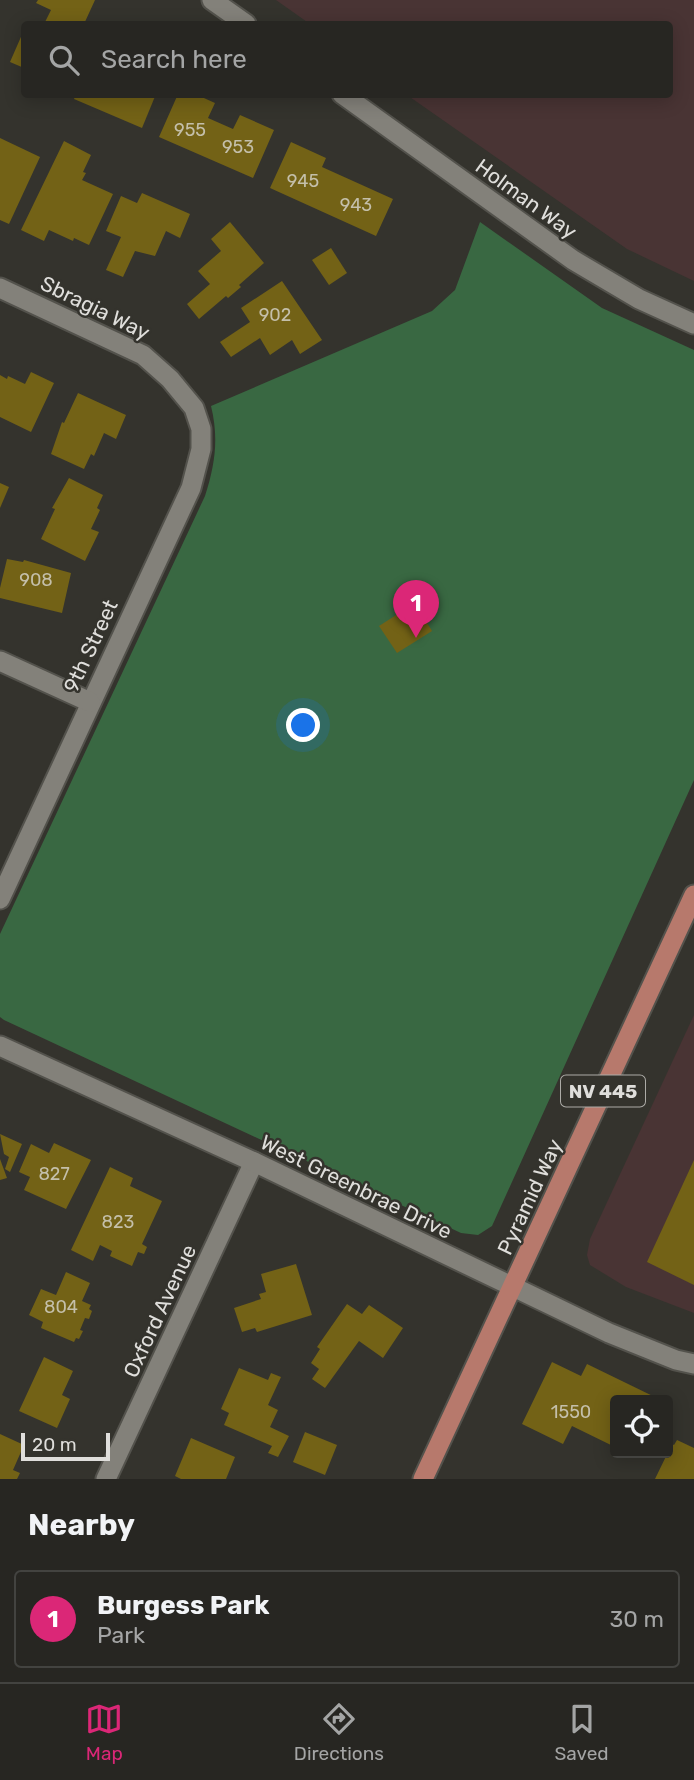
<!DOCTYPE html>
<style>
:root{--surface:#272622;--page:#33322f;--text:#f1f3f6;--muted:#a4a5a5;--line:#434340;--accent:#db2777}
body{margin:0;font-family:Rubik,sans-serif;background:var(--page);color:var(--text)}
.controls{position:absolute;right:21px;bottom:21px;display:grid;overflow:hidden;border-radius:7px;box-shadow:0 4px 18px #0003}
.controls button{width:63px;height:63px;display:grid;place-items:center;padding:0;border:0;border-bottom:2px solid var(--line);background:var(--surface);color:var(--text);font:35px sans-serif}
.scale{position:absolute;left:21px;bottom:18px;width:89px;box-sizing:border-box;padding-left:7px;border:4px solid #dfdedb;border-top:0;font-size:19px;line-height:24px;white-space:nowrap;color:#dfdedb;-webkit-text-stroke:5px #34332d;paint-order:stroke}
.you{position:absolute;left:304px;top:726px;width:24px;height:24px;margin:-18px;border:5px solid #fff;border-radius:50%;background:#1a73e8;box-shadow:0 0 0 10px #1a73e833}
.badge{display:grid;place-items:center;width:46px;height:46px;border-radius:50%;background:var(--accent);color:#fff;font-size:23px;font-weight:700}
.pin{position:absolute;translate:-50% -58px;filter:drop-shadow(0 2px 4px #0008)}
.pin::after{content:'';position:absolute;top:37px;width:24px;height:21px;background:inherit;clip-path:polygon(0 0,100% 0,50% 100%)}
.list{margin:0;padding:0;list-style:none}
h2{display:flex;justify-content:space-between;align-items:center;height:91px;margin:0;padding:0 28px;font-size:30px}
h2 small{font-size:23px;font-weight:400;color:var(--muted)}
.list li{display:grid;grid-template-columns:46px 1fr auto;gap:21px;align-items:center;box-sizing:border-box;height:98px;margin:0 14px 14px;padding:0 14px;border:2px solid var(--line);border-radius:7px}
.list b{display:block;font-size:26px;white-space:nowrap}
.list p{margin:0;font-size:23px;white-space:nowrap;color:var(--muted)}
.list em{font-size:23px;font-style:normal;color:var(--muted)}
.icon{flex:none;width:38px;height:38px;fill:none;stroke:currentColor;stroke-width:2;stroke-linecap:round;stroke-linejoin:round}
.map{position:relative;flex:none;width:694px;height:1479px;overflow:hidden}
.search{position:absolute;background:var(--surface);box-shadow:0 4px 18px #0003;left:21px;right:21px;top:21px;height:77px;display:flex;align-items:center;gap:18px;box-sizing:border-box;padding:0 24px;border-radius:7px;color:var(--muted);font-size:26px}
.sheet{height:203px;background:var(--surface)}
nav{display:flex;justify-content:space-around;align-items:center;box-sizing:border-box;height:98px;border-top:2px solid var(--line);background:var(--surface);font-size:19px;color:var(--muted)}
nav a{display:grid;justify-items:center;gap:4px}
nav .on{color:var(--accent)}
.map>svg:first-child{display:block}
</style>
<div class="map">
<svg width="694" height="1479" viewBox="0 0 694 1479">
<rect width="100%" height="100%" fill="#34332d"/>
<g fill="#493434">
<path d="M 276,0 L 694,0 L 694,281 L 627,249 L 407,95 L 670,94 L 670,24 L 310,24 Z"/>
<path d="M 694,1015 L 694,1313 L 626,1287 L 590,1265 L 587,1255 L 590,1239 Z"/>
</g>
<path fill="#396842" d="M 480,222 L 602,308 L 694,350 L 694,780 L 492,1226 L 478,1235 L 461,1233 L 4,1020 L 0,1017 L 0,934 L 205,496 C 215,465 219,438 211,406 L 432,311 L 455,290 Z"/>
<g fill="#736216">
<path d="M 38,0 L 95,0 L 84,24 L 44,24 L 51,10 L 36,3 Z"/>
<path d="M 24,30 L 24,68 L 10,62 Z"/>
<path d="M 76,94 L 156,94 L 142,128 L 74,99 Z"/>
<path d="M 178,94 L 195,94 L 215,103 L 208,118 L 233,129 L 240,115 L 274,130 L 253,178 L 159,137 Z"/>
<path d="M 0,138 L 40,157 L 9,224 L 0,220 Z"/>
<path d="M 64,141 L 91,155 L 83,172 L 86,173 L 82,180 L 113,194 L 89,245 L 74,238 L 73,241 L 49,230 L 44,241 L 21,230 Z"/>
<path d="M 291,142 L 326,158 L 322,167 L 393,199 L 376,236 L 270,188 Z"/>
<path d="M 142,193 L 190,214 L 180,238 L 166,231 L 155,256 L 135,251 L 123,277 L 106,270 L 121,237 L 106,231 L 121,196 L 137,203 Z"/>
<path d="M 230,222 L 264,263 L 239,285 L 241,287 L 228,298 L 226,296 L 199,319 L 187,304 L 210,284 L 198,271 L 221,251 L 211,239 Z"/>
<path d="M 331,248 L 347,273 L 329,285 L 312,260 Z"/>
<path d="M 282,281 L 322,340 L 300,354 L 292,340 L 270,355 L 260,338 L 231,357 L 220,342 L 250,322 L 241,308 Z"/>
<path d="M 31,372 L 54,383 L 31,432 L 0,417 L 0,375 L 7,379 L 8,376 L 25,384 Z"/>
<path d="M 78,393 L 126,415 L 116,439 L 104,433 L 94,456 L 91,454 L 84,469 L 51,454 L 62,422 L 64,423 Z"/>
<path d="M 69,478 L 103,495 L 97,508 L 100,510 L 91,529 L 99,532 L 85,561 L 41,539 L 55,509 L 52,508 Z"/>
<path d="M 0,483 L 9,487 L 0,508 Z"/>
<path d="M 7,559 L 23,562 L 24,560 L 71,573 L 62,613 L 0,598 L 0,588 Z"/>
<path d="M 415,603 L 432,631 L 397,653 L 379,626 Z"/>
<path d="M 0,1134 L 22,1144 L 10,1172 L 5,1169 L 9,1157 L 4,1154 Z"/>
<path d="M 54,1143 L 91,1160 L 66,1209 L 24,1190 L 30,1177 L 19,1172 L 31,1144 L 49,1153 Z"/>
<path d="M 0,1159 L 7,1178 L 0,1180 Z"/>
<path d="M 694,1160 L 694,1285 L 647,1262 Z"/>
<path d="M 110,1167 L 133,1178 L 130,1186 L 162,1201 L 142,1244 L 147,1247 L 144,1254 L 138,1252 L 132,1266 L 110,1256 L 112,1251 L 100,1245 L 93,1261 L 71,1250 Z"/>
<path d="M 296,1264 L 312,1315 L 257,1332 L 255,1328 L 242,1332 L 234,1308 L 261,1299 L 259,1294 L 266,1292 L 261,1274 Z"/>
<path d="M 66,1272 L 90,1283 L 82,1301 L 91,1305 L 89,1309 L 92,1311 L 89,1319 L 85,1318 L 80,1330 L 83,1331 L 79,1339 L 76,1338 L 74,1342 L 41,1328 L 43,1322 L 29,1315 L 41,1289 L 56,1295 Z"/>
<path d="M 347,1304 L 362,1314 L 369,1305 L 403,1328 L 383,1358 L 359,1341 L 325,1388 L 312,1379 L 319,1369 L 311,1363 L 320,1349 L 317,1347 Z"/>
<path d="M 44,1357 L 73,1371 L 62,1395 L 70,1399 L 57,1428 L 19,1411 Z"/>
<path d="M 552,1362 L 581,1376 L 587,1364 L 661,1400 L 615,1400 L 615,1447 L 572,1426 L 563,1444 L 522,1424 Z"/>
<path d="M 239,1368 L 268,1380 L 271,1373 L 281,1377 L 268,1405 L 278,1410 L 270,1427 L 289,1436 L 278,1457 L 268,1453 L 272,1446 L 224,1425 L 229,1413 L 221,1409 Z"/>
<path d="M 305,1432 L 337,1445 L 325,1475 L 293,1462 Z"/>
<path d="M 0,1434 L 24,1445 L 13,1470 L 20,1473 L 17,1479 L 0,1479 Z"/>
<path d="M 191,1438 L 235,1457 L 226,1479 L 181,1479 L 175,1476 Z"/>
<path d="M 677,1440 L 694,1448 L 694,1479 L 655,1479 L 672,1444 L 674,1445 Z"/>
</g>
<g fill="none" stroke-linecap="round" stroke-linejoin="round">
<g stroke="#53524c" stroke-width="23">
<g id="minor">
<path d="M 212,0 L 246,24"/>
<path d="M 342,94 L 573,260 L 639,299 L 694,324"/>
<path d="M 0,288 L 143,355 L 170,379 L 194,408 L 201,429 L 201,449 L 191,488 L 0,899"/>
<path d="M 0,661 L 90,702"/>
<path d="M 106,1479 L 254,1162"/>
</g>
</g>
<g stroke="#53524c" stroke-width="23">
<path id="tertiary" d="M 0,1046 L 254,1162 L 609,1333 L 676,1360 L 694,1364"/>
</g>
<g stroke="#53524c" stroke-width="23">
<path id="primary" d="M 423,1479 L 694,895"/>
</g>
<use href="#minor" stroke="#83817a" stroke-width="19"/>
<use href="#tertiary" stroke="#83817a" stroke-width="19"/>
<use href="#primary" stroke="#b7796c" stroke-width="19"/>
</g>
<g text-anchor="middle" stroke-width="5" stroke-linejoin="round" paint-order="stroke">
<g font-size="18" fill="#c4bfaa">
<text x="190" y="136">955</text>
<text x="238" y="153">953</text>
<text x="303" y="187">945</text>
<text x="356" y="211">943</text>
<text x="275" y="321">902</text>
<text x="36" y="586">908</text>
<text x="54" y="1180">827</text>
<text x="118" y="1228">823</text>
<text x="61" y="1313">804</text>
<text x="571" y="1418">1550</text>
</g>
<rect fill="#34332d" stroke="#acaba7" stroke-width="2" x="561" y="1075.5" width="84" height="31" rx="5"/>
<g font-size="19" font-weight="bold" fill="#dfdedb">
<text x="603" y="1098">NV 445</text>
</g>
<g font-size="21" fill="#dfdedb" stroke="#34332d">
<text transform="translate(526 199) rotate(36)" y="7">Holman Way</text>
<text transform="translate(95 308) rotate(26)" y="7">Sbragia Way</text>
<text transform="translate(91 646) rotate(-65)" y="7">9th Street</text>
<text transform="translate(356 1187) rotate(26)" y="7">West Greenbrae Drive</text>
<text transform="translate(530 1197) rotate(-65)" y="7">Pyramid Way</text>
<text transform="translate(160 1311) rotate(-65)" y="7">Oxford Avenue</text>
</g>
</g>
</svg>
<div class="controls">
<button><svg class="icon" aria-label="locate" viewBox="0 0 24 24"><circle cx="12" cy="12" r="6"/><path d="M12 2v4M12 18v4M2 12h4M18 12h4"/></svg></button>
</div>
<div class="scale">20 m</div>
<div class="you"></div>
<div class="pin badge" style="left:416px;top:638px">1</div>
<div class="search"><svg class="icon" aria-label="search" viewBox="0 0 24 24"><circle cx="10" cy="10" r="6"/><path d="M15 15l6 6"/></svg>Search here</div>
</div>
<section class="sheet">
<h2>Nearby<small></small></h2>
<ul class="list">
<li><span class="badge">1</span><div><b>Burgess Park</b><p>Park</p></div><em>30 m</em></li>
</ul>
</section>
<nav>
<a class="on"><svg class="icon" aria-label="map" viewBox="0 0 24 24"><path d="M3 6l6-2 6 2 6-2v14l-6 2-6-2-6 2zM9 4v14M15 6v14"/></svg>Map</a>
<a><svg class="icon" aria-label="directions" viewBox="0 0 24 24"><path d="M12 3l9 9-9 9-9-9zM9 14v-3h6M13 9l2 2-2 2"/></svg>Directions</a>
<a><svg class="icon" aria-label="saved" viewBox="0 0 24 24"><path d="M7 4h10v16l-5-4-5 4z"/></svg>Saved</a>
</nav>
